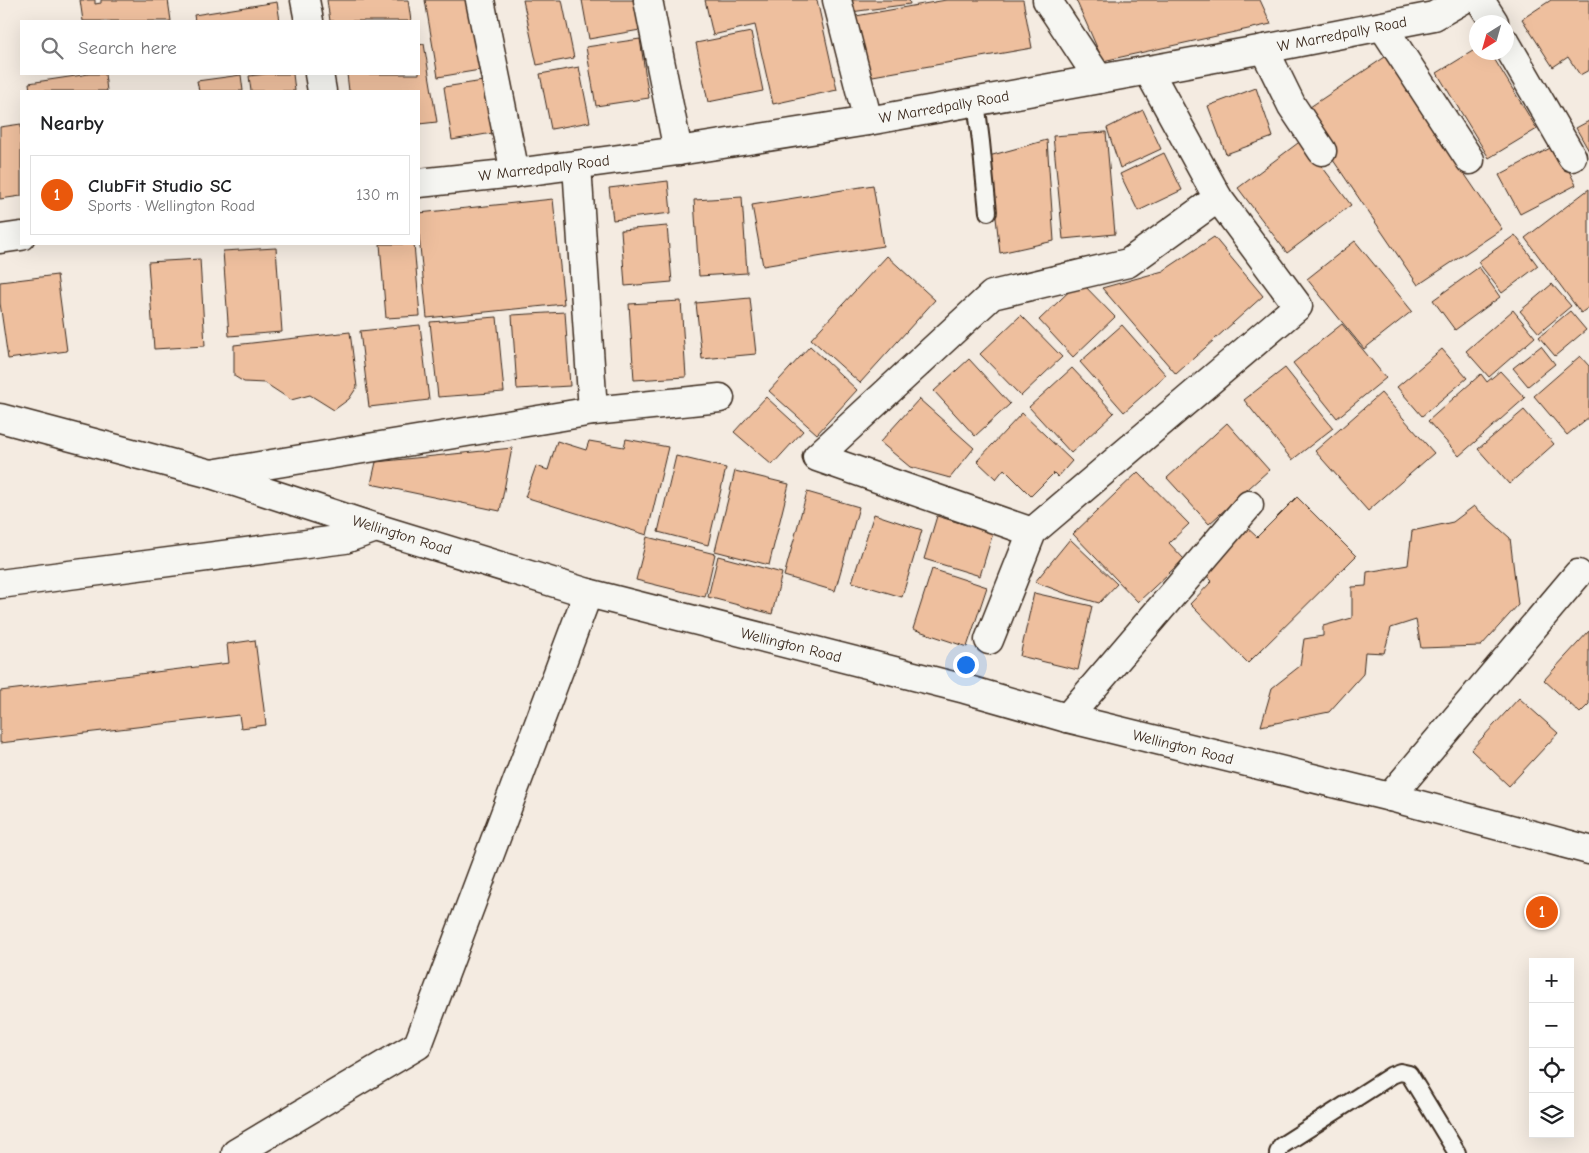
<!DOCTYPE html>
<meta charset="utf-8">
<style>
:root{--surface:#fff;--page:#f6f6f6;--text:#202124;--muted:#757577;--line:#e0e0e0;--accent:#ea580c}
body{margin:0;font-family:"Comic Neue",sans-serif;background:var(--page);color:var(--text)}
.controls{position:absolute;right:15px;bottom:15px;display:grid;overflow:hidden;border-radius:0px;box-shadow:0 5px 20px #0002}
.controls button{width:45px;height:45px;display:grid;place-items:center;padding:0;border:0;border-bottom:1px solid var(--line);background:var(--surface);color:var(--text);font:25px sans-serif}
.compass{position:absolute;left:1469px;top:15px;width:45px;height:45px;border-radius:50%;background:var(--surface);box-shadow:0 5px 20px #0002;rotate:217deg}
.you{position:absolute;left:965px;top:664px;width:18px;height:18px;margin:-12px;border:4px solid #fff;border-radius:50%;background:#1a73e8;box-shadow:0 0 0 8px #1a73e833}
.badge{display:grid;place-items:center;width:32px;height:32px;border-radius:50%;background:var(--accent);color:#fff;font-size:16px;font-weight:700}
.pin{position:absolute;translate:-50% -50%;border:2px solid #fff;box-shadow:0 1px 5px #0006}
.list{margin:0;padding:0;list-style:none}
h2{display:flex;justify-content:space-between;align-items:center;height:65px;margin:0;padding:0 20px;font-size:21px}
h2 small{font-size:16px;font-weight:400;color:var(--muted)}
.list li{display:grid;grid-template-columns:32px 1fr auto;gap:15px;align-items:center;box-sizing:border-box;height:80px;margin:0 10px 10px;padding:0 10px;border:1px solid var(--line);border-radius:0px}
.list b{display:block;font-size:19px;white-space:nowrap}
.list p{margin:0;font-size:16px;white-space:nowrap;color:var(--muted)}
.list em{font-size:16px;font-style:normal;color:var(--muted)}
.icon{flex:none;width:28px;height:28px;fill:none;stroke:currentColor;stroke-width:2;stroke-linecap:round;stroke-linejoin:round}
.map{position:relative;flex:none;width:1589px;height:1153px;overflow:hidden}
.search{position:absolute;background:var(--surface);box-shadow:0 5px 20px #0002;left:20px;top:20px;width:400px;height:55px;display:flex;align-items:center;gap:12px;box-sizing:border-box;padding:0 18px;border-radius:0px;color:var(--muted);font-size:19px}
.panel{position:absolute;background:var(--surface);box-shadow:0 5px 20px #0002;left:20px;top:90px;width:400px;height:155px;border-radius:0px}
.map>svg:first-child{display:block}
</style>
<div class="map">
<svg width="1589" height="1153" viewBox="0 0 1589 1153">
<rect width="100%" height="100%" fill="#f4ebe1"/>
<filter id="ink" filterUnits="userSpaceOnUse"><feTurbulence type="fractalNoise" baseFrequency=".02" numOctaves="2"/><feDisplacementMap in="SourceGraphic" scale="10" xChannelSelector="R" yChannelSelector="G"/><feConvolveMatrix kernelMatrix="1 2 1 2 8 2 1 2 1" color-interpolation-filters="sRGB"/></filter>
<g filter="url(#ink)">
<g fill="#eebf9e" stroke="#3b2a1e">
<path d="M 80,0 L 95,0 L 95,4 L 101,3 L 101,0 L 168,0 L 171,21 L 83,21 Z"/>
<path d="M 327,0 L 408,0 L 411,21 L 330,21 Z"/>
<path d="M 425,0 L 469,0 L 480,70 L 438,77 Z"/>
<path d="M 523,0 L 562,0 L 574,58 L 537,65 Z"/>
<path d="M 582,0 L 635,0 L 640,30 L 589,39 Z"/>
<path d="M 705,0 L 817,0 L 837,90 L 773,104 L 755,25 L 713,35 Z"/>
<path d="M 850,0 L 909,0 L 910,4 L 851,12 Z"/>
<path d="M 946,0 L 1023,0 L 1032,48 L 867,77 L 856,16 Z"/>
<path d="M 1076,0 L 1260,0 L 1271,24 L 1103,61 Z"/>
<path d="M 1551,0 L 1589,0 L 1589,70 L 1580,75 L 1568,57 L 1553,67 L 1522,19 Z"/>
<path d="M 277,2 L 280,21 L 195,21 L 194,15 Z"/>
<path d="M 751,32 L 763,91 L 708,102 L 696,43 Z"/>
<path d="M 640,39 L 649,98 L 596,106 L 586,47 Z"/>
<path d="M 424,44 L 437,122 L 419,124 L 419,91 L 349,91 L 347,74 L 419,74 L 419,45 Z"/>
<path d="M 1476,49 L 1476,52 L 1490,52 L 1537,129 L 1489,158 L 1437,73 Z"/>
<path d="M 1385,57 L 1502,229 L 1418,285 L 1301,113 Z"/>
<path d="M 579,67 L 590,122 L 551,129 L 540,74 Z"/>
<path d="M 89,74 L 105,74 L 107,91 L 30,91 L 29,83 Z"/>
<path d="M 267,74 L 293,74 L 295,91 L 251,91 L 249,76 Z"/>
<path d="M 241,75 L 243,91 L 199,91 L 197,81 Z"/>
<path d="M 490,80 L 498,132 L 452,140 L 444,87 Z"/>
<path d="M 1256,88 L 1273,137 L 1226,154 L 1208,106 Z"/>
<path d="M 1143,110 L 1161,149 L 1120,168 L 1107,128 Z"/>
<path d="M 1589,121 L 1589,151 L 1576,128 Z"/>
<path d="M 21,124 L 21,196 L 0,199 L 0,127 Z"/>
<path d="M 1106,132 L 1115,234 L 1063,239 L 1053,136 Z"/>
<path d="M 1047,140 L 1054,241 L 1000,253 L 989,156 Z"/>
<path d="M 1302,140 L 1351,205 L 1287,253 L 1238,188 Z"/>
<path d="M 1556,145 L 1576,185 L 1520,214 L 1499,175 Z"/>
<path d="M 1164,153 L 1182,190 L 1138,211 L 1120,174 Z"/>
<path d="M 668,181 L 671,213 L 613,220 L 609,188 Z"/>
<path d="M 873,185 L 883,246 L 763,266 L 752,205 Z"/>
<path d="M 1589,189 L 1589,307 L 1581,313 L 1525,238 Z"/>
<path d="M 742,197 L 747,273 L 699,276 L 694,200 Z"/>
<path d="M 553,199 L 564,304 L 427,318 L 419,236 L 419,213 Z"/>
<path d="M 667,226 L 672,282 L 625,286 L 621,230 Z"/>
<path d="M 1515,235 L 1538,266 L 1502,293 L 1478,262 Z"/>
<path d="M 1214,237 L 1263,296 L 1176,374 L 1102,288 L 1163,271 Z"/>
<path d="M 1355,241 L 1412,311 L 1364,349 L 1307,279 Z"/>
<path d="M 380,244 L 414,244 L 420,316 L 386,318 Z"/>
<path d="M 276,248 L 282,332 L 229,336 L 223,251 Z"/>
<path d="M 887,256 L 935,300 L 860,383 L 811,339 Z"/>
<path d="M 200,259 L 205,346 L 154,349 L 148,262 Z"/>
<path d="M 1479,267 L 1500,297 L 1455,330 L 1433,300 Z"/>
<path d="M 57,275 L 67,351 L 8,359 L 0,303 L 0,282 Z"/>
<path d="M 1080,281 L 1115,317 L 1073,357 L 1039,320 Z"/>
<path d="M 1552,284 L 1571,306 L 1539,333 L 1520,311 Z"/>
<path d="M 750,298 L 756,354 L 702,359 L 696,303 Z"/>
<path d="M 681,301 L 686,377 L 634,380 L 629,304 Z"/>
<path d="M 1513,310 L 1535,337 L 1489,377 L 1466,351 Z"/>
<path d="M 1570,311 L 1586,330 L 1555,356 L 1539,337 Z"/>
<path d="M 565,312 L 570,386 L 517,389 L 512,315 Z"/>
<path d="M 1021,315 L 1062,357 L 1021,396 L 980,354 Z"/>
<path d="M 497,317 L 504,392 L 438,397 L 430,322 Z"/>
<path d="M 1342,324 L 1386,378 L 1337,418 L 1293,363 Z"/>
<path d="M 420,325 L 429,400 L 369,407 L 360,331 Z"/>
<path d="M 1122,325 L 1166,375 L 1124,412 L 1080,362 Z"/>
<path d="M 350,332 L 357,387 L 349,399 L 334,410 L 310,395 L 291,400 L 265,383 L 244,382 L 234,376 L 234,345 Z"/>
<path d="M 810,346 L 857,390 L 817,434 L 769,391 Z"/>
<path d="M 1541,346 L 1555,364 L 1528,386 L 1513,368 Z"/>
<path d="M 1442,349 L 1467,378 L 1422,416 L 1397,387 Z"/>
<path d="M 1580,356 L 1589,366 L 1589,417 L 1567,435 L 1534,396 Z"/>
<path d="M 969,359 L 1010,404 L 975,436 L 934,391 Z"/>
<path d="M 1072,368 L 1114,413 L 1071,453 L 1029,407 Z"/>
<path d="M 1285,368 L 1333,428 L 1292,460 L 1244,400 Z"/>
<path d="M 1500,371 L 1525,398 L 1459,456 L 1428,421 L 1481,374 L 1487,382 Z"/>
<path d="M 1381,393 L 1434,453 L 1368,511 L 1315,451 Z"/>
<path d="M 766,397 L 803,431 L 772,465 L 734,432 Z"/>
<path d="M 919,399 L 974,448 L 950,478 L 910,467 L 880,442 Z"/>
<path d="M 1524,410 L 1554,444 L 1509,484 L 1478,449 Z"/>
<path d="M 1022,413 L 1072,461 L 1058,477 L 1054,473 L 1031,496 L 1004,469 L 996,479 L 977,461 Z"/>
<path d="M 1227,423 L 1269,470 L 1209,524 L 1167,478 Z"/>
<path d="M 626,439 L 668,447 L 647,535 L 525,497 L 536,466 L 548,470 L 557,441 L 586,450 L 589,441 L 624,447 Z"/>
<path d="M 512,448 L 500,511 L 371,484 L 376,462 Z"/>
<path d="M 676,456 L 726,468 L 708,545 L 658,532 Z"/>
<path d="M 735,471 L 789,484 L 769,565 L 715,551 Z"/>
<path d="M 1138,472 L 1189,524 L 1169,543 L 1184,559 L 1138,602 L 1073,534 Z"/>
<path d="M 807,492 L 859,507 L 835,591 L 784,576 Z"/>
<path d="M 1297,497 L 1356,556 L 1248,663 L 1190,604 L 1212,581 L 1199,569 L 1244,525 L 1257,537 Z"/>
<path d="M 1474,506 L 1510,538 L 1518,605 L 1481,646 L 1421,648 L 1416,620 L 1391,628 L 1384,653 L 1365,652 L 1363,674 L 1329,712 L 1261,726 L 1272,688 L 1300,666 L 1304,639 L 1323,636 L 1323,626 L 1352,618 L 1352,587 L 1366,586 L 1367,572 L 1408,565 L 1412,531 L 1453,522 Z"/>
<path d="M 874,514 L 922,530 L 902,597 L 852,582 Z"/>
<path d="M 937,516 L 993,533 L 980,576 L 924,559 Z"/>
<path d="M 647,537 L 715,554 L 705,597 L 636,580 Z"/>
<path d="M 1070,539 L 1117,584 L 1099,603 L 1067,594 L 1035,582 Z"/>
<path d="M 718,556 L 782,573 L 772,614 L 708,597 Z"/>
<path d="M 932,569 L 987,587 L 967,647 L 913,629 Z"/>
<path d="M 1034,593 L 1092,606 L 1078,670 L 1020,656 Z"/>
<path d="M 1589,631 L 1589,704 L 1580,713 L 1544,680 Z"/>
<path d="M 255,640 L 266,725 L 241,728 L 239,715 L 0,743 L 0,691 L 229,663 L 227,644 Z"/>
<path d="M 1519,698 L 1558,733 L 1509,786 L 1471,750 Z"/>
</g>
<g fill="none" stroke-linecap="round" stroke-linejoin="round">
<g stroke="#3b2a1e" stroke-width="20">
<g id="lane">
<path d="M 976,101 L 981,142 L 988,212"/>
<path d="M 1278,1153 L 1281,1146 L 1392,1075 L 1400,1072 L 1409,1074 L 1457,1153"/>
</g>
</g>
<g stroke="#3b2a1e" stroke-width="31">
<g id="street">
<path d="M 305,0 L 309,21"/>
<path d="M 480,0 L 515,173"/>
<path d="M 648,0 L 678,151"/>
<path d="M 837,0 L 868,121"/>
<path d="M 1047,0 L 1099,79"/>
<path d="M 1480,0 L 1494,22"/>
<path d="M 1383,27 L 1470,160"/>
<path d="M 1506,43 L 1572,157"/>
<path d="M 1264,49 L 1292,106 L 1322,151"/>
<path d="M 319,74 L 322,91"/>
<path d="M 577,165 L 593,411 L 720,398"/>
<path d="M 211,474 L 593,411"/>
<path d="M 1032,532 L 817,457 L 992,295 L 1128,263 L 1218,198"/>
<path d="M 0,584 L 345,539 L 376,528"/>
<path d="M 989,640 L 1032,532 L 1298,306 L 1218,198 L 1148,70"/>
<path d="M 1067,718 L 1249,505"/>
<path d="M 1390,797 L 1578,574"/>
<path d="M 236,1153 L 418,1045 L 588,593"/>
</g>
</g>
<g stroke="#3b2a1e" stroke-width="31">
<g id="secondary">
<path d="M 419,183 L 515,173 L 678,151 L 868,121 L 1264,49 L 1434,16 L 1462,0"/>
<path d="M 0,239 L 21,236"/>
<path d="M 0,418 L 211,474 L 376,528 L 588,593 L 965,689 L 1067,718 L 1390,797 L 1589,850"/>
</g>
</g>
<use href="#lane" stroke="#f6f6f2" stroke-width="16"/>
<use href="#street" stroke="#f6f6f2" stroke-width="28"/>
<use href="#secondary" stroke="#f6f6f2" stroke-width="28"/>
</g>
</g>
<g text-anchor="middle" stroke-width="5" stroke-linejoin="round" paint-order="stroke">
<g font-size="15" fill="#3b2a1e" stroke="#f6f6f2">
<text transform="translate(1342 34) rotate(-11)" y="5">W Marredpally Road</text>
<text transform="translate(944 107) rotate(-10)" y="5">W Marredpally Road</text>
<text transform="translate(544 168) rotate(-7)" y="5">W Marredpally Road</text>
<text transform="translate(402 535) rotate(17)" y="5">Wellington Road</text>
<text transform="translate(791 645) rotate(14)" y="5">Wellington Road</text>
<text transform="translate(1183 747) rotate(14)" y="5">Wellington Road</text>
</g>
</g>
</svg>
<div class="controls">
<button>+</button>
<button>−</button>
<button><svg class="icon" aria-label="locate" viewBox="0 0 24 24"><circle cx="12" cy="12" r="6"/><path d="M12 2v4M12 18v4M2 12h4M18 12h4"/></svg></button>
<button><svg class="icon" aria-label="layers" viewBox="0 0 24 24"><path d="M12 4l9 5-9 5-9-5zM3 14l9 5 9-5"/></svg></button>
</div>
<svg class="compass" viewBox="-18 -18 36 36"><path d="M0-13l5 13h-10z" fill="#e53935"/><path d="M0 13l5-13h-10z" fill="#757577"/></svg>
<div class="you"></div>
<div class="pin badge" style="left:1542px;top:912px">1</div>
<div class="search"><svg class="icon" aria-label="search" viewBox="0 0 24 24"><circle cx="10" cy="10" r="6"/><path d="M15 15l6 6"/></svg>Search here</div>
<section class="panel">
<h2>Nearby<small></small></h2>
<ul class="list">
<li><span class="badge">1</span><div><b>ClubFit Studio SC</b><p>Sports · Wellington Road</p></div><em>130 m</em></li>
</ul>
</section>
</div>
